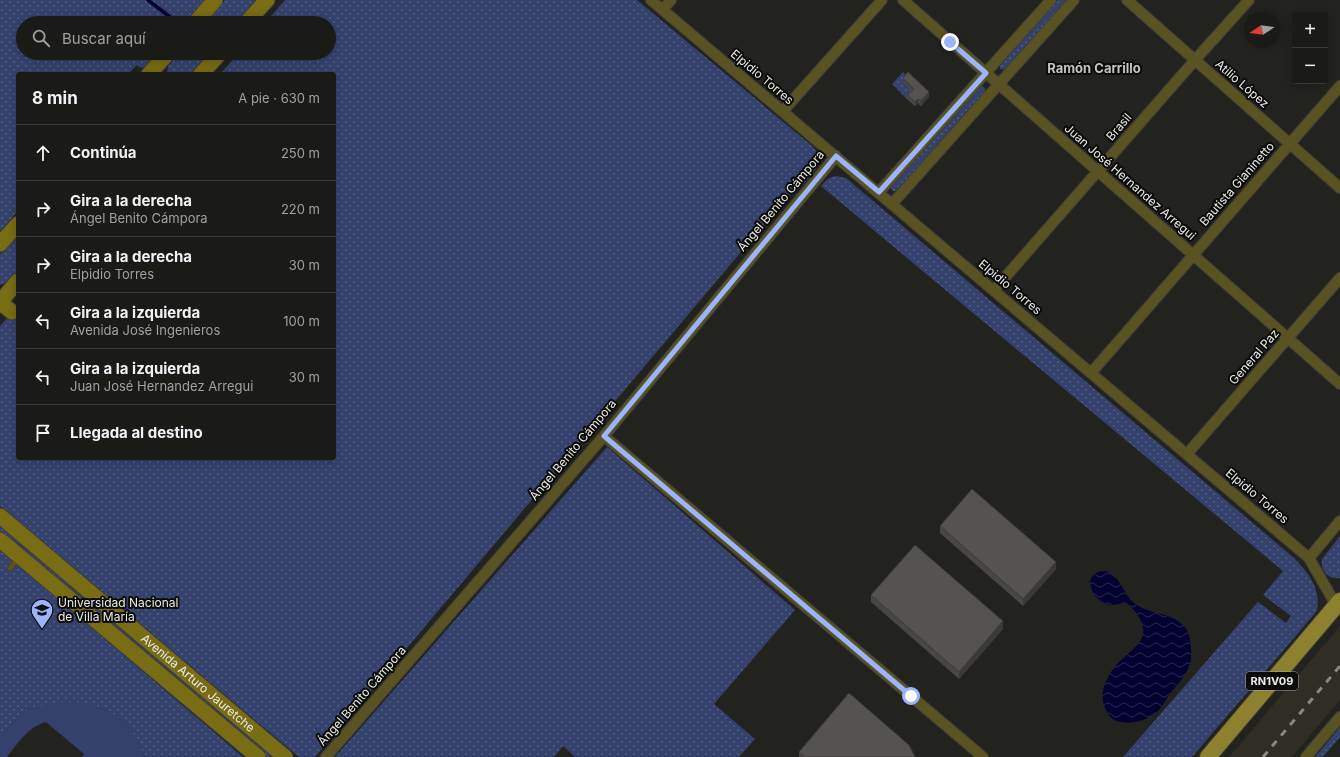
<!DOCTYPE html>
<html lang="es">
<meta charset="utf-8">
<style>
:root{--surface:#1a1a16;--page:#23231f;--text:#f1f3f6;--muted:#9fa1a1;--line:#383835}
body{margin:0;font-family:Inter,sans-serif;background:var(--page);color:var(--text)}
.controls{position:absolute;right:12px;top:12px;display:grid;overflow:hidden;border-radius:4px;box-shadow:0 2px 10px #0003}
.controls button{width:36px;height:36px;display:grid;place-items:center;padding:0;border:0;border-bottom:1px solid var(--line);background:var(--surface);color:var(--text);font:20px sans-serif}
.compass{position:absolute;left:1244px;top:12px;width:36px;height:36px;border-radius:50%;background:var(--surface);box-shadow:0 2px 10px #0003;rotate:257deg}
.stop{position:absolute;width:12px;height:12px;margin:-9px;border:3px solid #9db4fd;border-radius:50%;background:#fff}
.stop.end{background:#9db4fd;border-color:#fff;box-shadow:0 1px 4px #0008}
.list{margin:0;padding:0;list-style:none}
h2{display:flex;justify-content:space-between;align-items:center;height:52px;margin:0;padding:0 16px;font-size:17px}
h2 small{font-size:13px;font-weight:400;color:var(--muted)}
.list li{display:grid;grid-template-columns:26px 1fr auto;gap:12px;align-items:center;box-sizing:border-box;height:56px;padding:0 16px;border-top:1px solid var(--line)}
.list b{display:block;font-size:15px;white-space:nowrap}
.list p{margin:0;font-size:13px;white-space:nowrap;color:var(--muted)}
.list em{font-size:13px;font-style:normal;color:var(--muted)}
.icon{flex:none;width:22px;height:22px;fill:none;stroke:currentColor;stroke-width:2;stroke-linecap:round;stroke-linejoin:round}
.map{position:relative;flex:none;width:1340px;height:757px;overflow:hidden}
.search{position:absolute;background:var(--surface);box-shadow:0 2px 10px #0003;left:16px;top:16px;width:320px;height:44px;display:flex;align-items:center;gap:10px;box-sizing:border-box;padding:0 14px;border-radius:22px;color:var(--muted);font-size:15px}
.panel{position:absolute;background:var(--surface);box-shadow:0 2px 10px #0003;left:16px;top:72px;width:320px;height:388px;border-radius:4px}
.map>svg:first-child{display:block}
</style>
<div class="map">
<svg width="1340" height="757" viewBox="0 0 1340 757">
<defs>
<pattern id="grass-dots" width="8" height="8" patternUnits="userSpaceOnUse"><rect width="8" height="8" fill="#35416d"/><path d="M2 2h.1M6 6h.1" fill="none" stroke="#525d82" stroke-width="1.8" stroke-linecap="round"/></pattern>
<pattern id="water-waves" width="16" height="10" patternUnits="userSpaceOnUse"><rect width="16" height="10" fill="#040231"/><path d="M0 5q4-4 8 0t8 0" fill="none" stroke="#29274f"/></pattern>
</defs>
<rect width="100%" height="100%" fill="#22221e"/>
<path fill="#2f2d24" d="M 1340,626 L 1340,700 L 1292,757 L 1229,757 Z"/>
<g fill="url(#grass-dots)">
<path d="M 0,0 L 204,0 L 187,20 L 182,21 L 178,19 L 174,23 L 23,23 L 23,53 L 157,53 L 146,66 L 141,68 L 137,65 L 128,74 L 18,74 L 18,211 L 0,231 Z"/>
<path d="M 225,0 L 258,0 L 237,23 L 205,23 Z"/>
<path d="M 285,0 L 637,0 L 811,145 C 828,161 814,171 803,185 L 800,182 L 315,757 L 299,757 L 0,506 L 0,326 L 18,306 L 18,458 L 334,458 L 334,74 L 220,74 L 239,53 L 329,53 L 329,23 L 265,23 Z"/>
<path d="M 1058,0 L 1067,0 L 1005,70 L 1000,69 L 1000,65 Z"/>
<path d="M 179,53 L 211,53 L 192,74 L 167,74 L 168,66 Z"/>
<path d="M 903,72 L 908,77 L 914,94 L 908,100 L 892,84 Z"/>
<path d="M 982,86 L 985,88 L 985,92 L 897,191 L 893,191 L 891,189 L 891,185 L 980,87 Z"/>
<path d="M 836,176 L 846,178 L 1294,558 C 1309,573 1321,589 1317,611 L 1192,757 L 1123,757 L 1258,602 L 1286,623 L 1291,616 L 1263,595 L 1283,571 L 895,248 L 821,186 C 826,180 829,177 836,176 Z"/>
<path d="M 18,233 L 18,271 L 7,283 L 0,285 L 0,254 Z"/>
<path d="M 607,447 L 795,610 L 714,704 L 755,739 L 739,757 L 575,757 L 563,746 L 554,757 L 335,757 Z"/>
<path d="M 0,523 L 276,757 L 264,757 L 0,531 Z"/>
<path d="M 1340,536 L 1340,578 C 1328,580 1320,570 1322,559 Z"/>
<path d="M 0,549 L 243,757 L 144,757 C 129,705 77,693 31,710 L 27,706 L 0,739 Z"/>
<path d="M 1340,727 L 1340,737 L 1323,757 L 1315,757 Z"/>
</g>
<path fill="#35416d" d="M 59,702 C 98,700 133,717 144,757 L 82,757 L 84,754 L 46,722 C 28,727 18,743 7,757 L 0,757 L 0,739 L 27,706 L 31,710 L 45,705 Z"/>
<path fill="url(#water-waves)" d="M 1101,571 C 1104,571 1108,571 1110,573 C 1121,579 1124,595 1134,603 C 1150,616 1175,611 1187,630 C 1190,635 1190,642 1191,648 C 1193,670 1182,679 1169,695 C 1165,700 1163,706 1159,710 C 1150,720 1129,726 1117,721 C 1110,719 1106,712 1104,705 C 1099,689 1109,673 1119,662 C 1126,655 1135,649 1141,640 C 1149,626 1135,609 1125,602 C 1121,603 1116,605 1112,605 C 1095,605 1079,576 1101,571 Z"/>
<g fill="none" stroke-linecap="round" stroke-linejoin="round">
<path stroke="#040231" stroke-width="3.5" d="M 148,0 L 170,17"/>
<g stroke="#3e3e3a" stroke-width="7">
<path id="lane" d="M 10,568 L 19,557"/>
</g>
<g stroke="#3e3e3a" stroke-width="12">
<g id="street">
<path d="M 651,0 L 1309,558 L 1336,605"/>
<path d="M 903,0 L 1340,384"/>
<path d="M 1127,0 L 1340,188"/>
<path d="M 663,9 L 671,0"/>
<path d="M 783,111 L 882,0"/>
<path d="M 879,192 L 1051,0"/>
<path d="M 892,204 L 1074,0"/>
<path d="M 994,290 L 1195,60 L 1249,0"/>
<path d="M 1091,373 L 1340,86"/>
<path d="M 604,436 L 983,757"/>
<path d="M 1187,454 L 1340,278"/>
<path d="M 1309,558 L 1340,521"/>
<path d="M 326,757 L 604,436 L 836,156"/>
<path d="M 1306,757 L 1340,717"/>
</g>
</g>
<g stroke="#3e3e3a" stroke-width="17">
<g id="secondary">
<path d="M 195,23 L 215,0"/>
<path d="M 246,23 L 267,0"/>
<path d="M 149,74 L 168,53"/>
<path d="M 201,74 L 220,53"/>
<path d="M 0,244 L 18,224"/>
<path d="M 0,302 L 18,281"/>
<path d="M 0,302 L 12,312"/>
<path id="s1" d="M 0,516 L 285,757"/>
<path d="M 0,540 L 258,757"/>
</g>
</g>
<g stroke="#3e3e3a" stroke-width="18">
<path id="primary" d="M 1208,757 L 1340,601"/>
</g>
<use href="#lane" stroke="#595222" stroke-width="5"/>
<use href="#street" stroke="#595222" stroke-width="10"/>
<use href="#secondary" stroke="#786c14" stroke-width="15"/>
<use href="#primary" stroke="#8d812f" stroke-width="16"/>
<path stroke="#878784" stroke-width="3" stroke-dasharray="7 7" stroke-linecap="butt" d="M 1263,757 L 1340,666"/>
</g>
<g fill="#484744">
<path d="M 903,78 L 929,97 L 921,106 L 918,103 L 915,106 L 908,100 L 908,95 L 911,91 L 903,83 Z"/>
<path d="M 940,526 L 1056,569 L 1023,606 L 940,533 Z"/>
<path d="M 871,595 L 1003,629 L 959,679 L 871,602 Z"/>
<path d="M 799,752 L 915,757 L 799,757 Z"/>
</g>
<g fill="#3b3a37">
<path d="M 929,92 L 929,97 L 921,106 L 921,101 Z"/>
<path d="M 918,99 L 918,103 L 915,106 L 915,102 Z"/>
<path d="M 1056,562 L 1056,569 L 1023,606 L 1023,599 Z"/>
<path d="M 1003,621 L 1003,629 L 959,679 L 959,672 Z"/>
</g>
<g fill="#54534f" stroke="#3b3a37">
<path d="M 908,72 L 929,92 L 921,101 L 918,99 L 915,102 L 908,95 L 914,89 L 903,78 Z"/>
<path d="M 972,489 L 1056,562 L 1023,599 L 940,526 Z"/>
<path d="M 915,545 L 1003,621 L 959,672 L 871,595 Z"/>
<path d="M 849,693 L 909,745 L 915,757 L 805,757 L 799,752 Z"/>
</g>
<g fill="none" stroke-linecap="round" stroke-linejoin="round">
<path stroke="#9db4fd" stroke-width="5" d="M 911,696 L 604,436 L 836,156 L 879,192 L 986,73 L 950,42"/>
</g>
<defs>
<g id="university-pin" transform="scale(1.15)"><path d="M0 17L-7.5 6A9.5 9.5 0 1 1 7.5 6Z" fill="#9db4fd" stroke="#0b0b09"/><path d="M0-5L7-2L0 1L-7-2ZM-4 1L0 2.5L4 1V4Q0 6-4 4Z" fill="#111"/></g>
</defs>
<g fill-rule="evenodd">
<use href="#university-pin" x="42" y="610"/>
</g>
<g text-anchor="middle" stroke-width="4" stroke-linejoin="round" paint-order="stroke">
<rect fill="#0b0b09" stroke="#a7a7a4" stroke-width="1" x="1246" y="672" width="52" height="18" rx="3"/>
<g font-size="11" font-weight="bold" fill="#eaeae7">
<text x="1272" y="685">RN1V09</text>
</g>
<g font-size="12" fill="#eaeae7" stroke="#0b0b09">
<text transform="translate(762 77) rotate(40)" y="4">Elpidio Torres</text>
<text transform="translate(1242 84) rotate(41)" y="4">Atilio López</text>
<text transform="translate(1119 127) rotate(-49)" y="4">Brasil</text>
<text transform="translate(1130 182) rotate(41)" y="4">Juan José Hernandez Arregui</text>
<text transform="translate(1237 184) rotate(-49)" y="4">Bautista Gianinetto</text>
<text transform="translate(781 201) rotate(-50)" y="4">Ángel Benito Cámpora</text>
<text transform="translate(1010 287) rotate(40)" y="4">Elpidio Torres</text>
<text transform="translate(1254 357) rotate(-49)" y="4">General Paz</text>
<text transform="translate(573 450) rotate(-50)" y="4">Ángel Benito Cámpora</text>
<text transform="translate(1257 496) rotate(40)" y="4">Elpidio Torres</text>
<text dy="4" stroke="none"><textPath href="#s1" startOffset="259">Avenida Arturo Jauretche</textPath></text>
<text transform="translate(362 696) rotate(-49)" y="4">Ángel Benito Cámpora</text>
</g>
<g font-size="12" fill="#eaeae7" stroke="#0b0b09" text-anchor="start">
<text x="58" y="607">Universidad Nacional<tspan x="58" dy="14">de Villa María</tspan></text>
</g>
<g font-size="13" font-weight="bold" fill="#c4c4be" stroke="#0b0b09">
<text x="1094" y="73">Ramón Carrillo</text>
</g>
</g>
</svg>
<div class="controls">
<button>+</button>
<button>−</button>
</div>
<svg class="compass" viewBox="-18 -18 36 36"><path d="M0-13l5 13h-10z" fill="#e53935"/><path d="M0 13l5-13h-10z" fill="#9fa1a1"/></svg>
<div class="stop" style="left:911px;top:696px"></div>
<div class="stop end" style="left:950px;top:42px"></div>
<div class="search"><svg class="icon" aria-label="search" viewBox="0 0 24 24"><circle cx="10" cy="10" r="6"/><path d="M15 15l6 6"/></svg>Buscar aquí</div>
<section class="panel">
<h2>8 min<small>A pie · 630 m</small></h2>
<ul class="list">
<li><svg class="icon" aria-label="ahead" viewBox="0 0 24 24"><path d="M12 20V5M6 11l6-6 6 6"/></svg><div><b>Continúa</b></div><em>250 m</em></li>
<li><svg class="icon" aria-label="right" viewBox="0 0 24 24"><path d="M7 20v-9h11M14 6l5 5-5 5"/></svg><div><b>Gira a la derecha</b><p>Ángel Benito Cámpora</p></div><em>220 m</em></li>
<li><svg class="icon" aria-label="right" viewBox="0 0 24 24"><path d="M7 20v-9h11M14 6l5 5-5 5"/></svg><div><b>Gira a la derecha</b><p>Elpidio Torres</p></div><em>30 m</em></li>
<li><svg class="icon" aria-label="left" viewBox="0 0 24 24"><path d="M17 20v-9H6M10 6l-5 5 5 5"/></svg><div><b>Gira a la izquierda</b><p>Avenida José Ingenieros</p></div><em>100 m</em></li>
<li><svg class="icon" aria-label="left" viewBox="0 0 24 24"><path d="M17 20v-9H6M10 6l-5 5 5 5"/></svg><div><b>Gira a la izquierda</b><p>Juan José Hernandez Arregui</p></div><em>30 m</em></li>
<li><svg class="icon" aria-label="arrive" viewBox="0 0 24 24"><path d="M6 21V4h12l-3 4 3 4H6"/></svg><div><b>Llegada al destino</b></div></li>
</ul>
</section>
</div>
